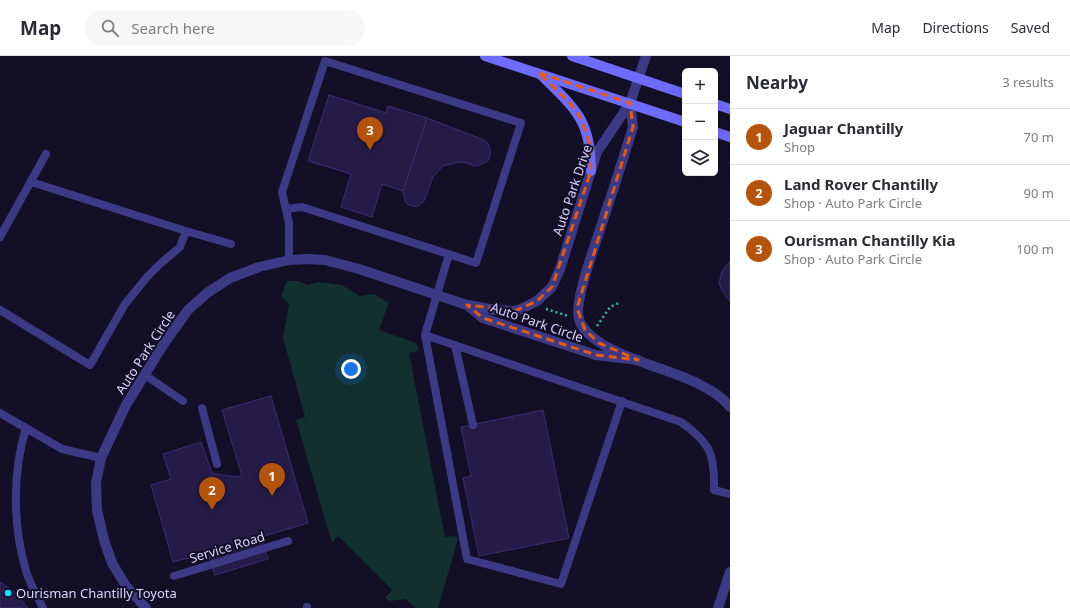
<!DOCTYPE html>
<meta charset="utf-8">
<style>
:root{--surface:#fff;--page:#f7f7f7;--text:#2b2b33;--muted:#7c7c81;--line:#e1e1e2;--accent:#b45309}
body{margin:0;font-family:"Noto Sans",sans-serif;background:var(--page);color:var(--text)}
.controls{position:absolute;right:12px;top:12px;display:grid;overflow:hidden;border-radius:6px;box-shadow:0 4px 16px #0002}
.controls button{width:36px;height:36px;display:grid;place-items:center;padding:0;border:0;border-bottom:1px solid var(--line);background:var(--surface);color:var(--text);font:20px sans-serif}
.you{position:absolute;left:351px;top:313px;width:14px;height:14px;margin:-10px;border:3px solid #fff;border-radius:50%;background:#1a73e8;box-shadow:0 0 0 6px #1a73e833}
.badge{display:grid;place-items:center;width:26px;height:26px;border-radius:50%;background:var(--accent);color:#fff;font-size:13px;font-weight:700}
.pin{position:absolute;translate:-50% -33px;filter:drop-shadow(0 1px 2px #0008)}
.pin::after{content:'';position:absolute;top:21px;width:14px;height:12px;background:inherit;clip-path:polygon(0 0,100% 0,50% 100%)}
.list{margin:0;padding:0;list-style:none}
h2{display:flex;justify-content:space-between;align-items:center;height:52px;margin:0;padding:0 16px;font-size:17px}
h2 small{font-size:13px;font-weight:400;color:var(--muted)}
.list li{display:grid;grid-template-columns:26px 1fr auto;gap:12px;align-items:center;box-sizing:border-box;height:56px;padding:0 16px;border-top:1px solid var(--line)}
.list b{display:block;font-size:15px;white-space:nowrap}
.list p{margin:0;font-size:13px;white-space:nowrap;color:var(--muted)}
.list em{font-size:13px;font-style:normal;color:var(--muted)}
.icon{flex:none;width:22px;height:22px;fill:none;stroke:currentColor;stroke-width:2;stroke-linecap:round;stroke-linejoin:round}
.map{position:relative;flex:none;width:730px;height:552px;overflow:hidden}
header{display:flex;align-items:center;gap:24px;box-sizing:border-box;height:56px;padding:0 20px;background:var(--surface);border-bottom:1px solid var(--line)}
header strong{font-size:19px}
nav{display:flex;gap:22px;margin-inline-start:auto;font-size:14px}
.search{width:280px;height:36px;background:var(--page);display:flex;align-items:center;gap:10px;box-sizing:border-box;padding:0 14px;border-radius:22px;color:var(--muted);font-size:15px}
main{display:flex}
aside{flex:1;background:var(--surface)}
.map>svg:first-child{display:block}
</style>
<header>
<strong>Map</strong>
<div class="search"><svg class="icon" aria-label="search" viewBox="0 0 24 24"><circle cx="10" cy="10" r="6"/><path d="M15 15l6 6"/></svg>Search here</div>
<nav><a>Map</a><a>Directions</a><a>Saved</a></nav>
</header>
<main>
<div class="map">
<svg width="730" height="552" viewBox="0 0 730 552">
<rect width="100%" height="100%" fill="#130f26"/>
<path fill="#12302f" d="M 287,225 L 298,225 L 308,229 L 319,226 L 342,229 L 360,240 L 374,238 L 389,247 L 379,274 L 416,287 L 419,295 L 409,297 L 445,481 L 456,480 L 458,483 L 438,552 L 416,552 L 405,543 L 390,545 L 385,542 L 392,534 L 338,480 L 332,487 L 296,364 L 305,361 L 283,282 L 289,248 L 281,240 Z"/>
<g fill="#241b47" stroke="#3b2d73">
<path d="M 329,39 L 386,57 L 388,50 L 427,62 L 403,135 L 382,128 L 372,161 L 341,151 L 351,118 L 308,105 Z"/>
<path d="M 427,62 L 484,84 L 489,89 L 490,94 L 490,100 L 488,105 L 479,109 L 474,110 L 467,107 L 458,106 L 443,110 L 433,121 L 424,145 L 417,151 L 412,150 L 409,149 L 405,146 L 403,135 Z"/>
<path d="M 730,205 L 730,245 L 721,233 L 719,227 L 722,215 Z"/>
<path d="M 271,340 L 308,467 L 261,481 L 268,503 L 215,519 L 208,497 L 173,506 L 151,429 L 171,423 L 163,398 L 201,386 L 212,417 L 236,421 L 242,420 L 222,354 Z"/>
<path d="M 543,354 L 569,482 L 479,500 L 463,422 L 471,420 L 461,371 Z"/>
<path d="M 0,526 L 13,535 L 28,552 L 0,552 Z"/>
</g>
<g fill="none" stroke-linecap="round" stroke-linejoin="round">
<g stroke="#2fb8b0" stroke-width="2.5" stroke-dasharray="2 3" stroke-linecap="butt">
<path d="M 546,253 L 568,260"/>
<path d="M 597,270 L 610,251 L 619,247"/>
</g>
<g stroke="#3d3a85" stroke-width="8">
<path d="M 286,153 L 302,151 L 476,207 L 521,67 L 325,5 L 282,136 L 289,167 L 289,204"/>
<path d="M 186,175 L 231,188"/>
<path d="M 0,181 L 46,98"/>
<path d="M 449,198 L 425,279 L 681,366 C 710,387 715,397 714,434 L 730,438"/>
<path d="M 0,254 L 90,309 L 125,248 L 147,221 L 160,208 L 180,191 L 186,175 L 31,126"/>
<path d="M 425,279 L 467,503 L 561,528 L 622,345"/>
<path d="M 455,289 L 473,369"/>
<path d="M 145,319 L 183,345"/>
<path d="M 202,352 L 217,408"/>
<path d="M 0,357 L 62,393 L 101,402"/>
<path d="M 26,372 C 12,417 13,470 26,515 C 30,528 37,540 43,552"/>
<path d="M 174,520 L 288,485"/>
<path d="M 307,551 L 307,552"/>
</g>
<g stroke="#3d3a85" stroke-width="10">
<path d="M 630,47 L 633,71 C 624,100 615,129 605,158 C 599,179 573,245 579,263 C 586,287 629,301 650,309 C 675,318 714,330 730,351"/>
<path d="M 469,249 L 494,254 L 515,255 L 521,253 L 537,245 L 552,231 L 560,213 L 597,96 L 630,47 L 646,0"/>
<path d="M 146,552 L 126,530 L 112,507 L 104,484 L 97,454 L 96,427 L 101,402 L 126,349 L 165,286 L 188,254 L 207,237 L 230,222 L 259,211 L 289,204 L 307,203 L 325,204 L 359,213 L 467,249 L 483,262 L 596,299 L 638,304"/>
<path d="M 718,552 L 730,516"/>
</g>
<g stroke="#6f6bff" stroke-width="10">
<path d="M 485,0 L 685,66"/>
<path d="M 572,0 L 685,38"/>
<path d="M 542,20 C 576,53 591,65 591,115"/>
<path d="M 715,48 L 730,53"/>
<path d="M 715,76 L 730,81"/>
</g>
</g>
<path fill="none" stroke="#e8590c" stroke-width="3" stroke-dasharray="8 5" stroke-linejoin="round" d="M 539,17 L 630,47 L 633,71 L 577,252 L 585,274 L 599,287 L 638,304 L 596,299 L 483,262 L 467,249 L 515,255 L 537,245 L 552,231 L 591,115 L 589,85 L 580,61 L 570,47 Z"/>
<circle fill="#00e5ff" stroke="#130f26" stroke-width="1.5" cx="8" cy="537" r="4"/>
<g text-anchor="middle" stroke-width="4" stroke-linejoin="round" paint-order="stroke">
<g font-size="13" fill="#d9d4ff" stroke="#130f26">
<text transform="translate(572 134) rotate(-71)" y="5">Auto Park Drive</text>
<text transform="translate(537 266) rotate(19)" y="5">Auto Park Circle</text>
<text transform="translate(145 296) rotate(-57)" y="5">Auto Park Circle</text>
<text transform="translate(227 491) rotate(-17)" y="5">Service Road</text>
</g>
<g font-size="13" fill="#d9d4ff" stroke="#130f26" text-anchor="start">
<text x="16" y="542">Ourisman Chantilly Toyota</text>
</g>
</g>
</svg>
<div class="controls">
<button>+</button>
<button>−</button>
<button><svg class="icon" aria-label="layers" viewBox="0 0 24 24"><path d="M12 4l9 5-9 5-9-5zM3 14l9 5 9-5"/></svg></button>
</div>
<div class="you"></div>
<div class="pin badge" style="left:272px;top:440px">1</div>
<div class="pin badge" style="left:212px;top:454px">2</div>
<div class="pin badge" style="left:370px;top:94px">3</div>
</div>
<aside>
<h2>Nearby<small>3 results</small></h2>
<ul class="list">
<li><span class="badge">1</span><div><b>Jaguar Chantilly</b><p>Shop</p></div><em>70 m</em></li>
<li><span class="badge">2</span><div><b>Land Rover Chantilly</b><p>Shop · Auto Park Circle</p></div><em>90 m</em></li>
<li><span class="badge">3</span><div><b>Ourisman Chantilly Kia</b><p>Shop · Auto Park Circle</p></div><em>100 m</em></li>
</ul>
</aside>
</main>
